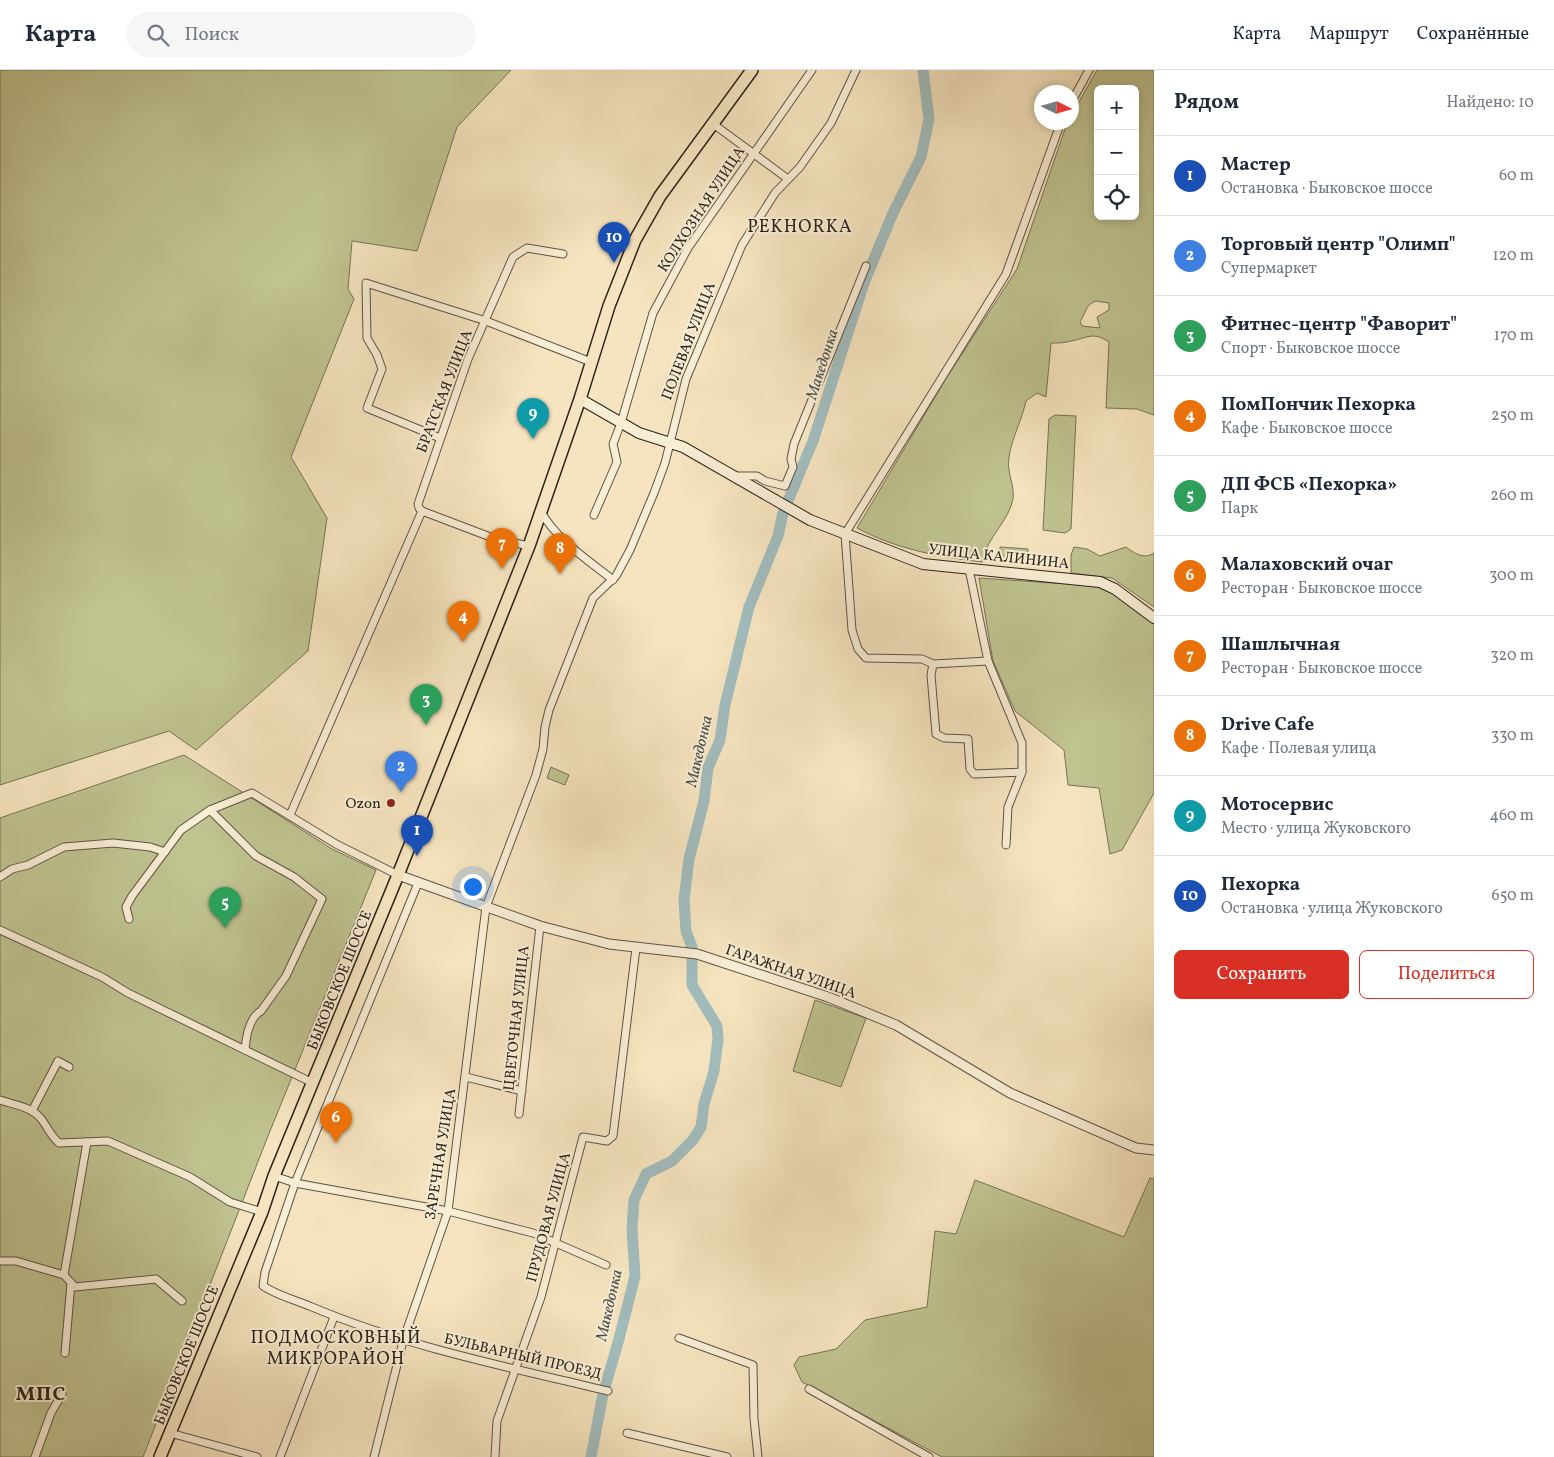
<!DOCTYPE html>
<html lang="ru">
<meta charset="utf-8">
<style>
:root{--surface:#fff;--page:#f6f6f7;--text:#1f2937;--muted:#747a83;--line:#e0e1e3;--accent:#d93025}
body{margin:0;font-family:Vollkorn,serif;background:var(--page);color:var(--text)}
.controls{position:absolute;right:15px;top:15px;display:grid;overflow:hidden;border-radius:8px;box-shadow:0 2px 8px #0003}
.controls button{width:45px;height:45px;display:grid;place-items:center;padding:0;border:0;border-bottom:1px solid var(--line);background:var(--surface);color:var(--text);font:25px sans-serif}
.compass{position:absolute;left:1034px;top:15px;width:45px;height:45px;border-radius:50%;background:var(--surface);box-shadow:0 2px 8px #0003;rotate:95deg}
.you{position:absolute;left:472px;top:816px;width:18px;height:18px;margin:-12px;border:4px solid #fff;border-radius:50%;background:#1a73e8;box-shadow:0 0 0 8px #1a73e833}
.badge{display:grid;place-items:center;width:32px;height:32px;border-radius:50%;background:var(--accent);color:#fff;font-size:16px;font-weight:700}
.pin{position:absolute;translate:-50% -41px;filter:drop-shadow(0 1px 2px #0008)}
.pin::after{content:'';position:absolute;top:26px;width:18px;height:15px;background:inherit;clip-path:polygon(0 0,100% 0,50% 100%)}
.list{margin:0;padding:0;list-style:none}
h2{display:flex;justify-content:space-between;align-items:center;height:65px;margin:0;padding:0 20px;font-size:21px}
h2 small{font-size:16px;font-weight:400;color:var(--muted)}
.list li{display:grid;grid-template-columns:32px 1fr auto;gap:15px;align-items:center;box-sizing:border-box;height:80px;padding:0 20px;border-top:1px solid var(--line)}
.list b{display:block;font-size:19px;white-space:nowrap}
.list p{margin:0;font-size:16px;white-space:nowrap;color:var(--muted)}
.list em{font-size:16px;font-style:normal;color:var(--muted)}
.actions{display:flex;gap:10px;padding:15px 20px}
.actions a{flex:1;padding:11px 0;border:1px solid var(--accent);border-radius:8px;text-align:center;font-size:18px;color:var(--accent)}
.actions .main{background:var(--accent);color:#fff}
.icon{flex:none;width:28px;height:28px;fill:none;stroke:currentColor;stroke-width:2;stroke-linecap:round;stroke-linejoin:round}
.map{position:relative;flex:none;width:1154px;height:1387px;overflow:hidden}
header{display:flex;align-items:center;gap:30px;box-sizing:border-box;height:70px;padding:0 25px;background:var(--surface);border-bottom:1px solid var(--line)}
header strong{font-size:24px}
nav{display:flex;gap:28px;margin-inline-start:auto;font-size:18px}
.search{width:350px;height:45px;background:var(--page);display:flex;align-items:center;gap:12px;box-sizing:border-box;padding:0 18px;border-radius:28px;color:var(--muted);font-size:19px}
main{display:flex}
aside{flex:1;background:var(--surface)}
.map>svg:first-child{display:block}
</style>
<header>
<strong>Карта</strong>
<div class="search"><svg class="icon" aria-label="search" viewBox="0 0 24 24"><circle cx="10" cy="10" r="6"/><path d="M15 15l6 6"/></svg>Поиск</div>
<nav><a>Карта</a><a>Маршрут</a><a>Сохранённые</a></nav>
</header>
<main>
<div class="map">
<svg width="1154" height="1387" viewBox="0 0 1154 1387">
<rect width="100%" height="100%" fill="#f5e4bf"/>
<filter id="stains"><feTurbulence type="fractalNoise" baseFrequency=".004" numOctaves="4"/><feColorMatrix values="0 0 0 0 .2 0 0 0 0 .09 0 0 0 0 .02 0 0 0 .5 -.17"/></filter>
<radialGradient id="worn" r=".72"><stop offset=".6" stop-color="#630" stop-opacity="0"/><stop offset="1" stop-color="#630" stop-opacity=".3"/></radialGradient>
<g fill="#bfc390" stroke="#767355" fill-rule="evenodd">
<path d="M 0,0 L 511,0 L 457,57 L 417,181 L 352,171 L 348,219 L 354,229 L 291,387 L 327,448 L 308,581 L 196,680 L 169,661 L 0,715 Z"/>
<path d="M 1097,0 L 1154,0 L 1154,345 L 1137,339 L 1106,338 L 1109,272 C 1092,261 1088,268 1071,271 C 1065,273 1058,273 1051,273 L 1046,327 L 1037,323 L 1026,331 C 1022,350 1012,367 1009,387 C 1006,401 1015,415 1013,429 C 1009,451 987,467 982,492 C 939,487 896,479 857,458 L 947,307 L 1017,199 L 1067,53 L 1072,52 L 1072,44 ZM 1098,19 L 1135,19 L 1135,146 L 1098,146 ZM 1096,231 L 1109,233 L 1109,240 L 1097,247 L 1100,258 L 1082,256 L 1080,251 C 1087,243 1084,235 1096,231 Z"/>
<path d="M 1055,345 L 1076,346 L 1071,459 L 1065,463 L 1043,460 L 1049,349 Z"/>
<path d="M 1000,477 L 1028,479 L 1027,492 L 999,490 Z"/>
<path d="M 1074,477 L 1087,479 L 1100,486 L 1126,477 C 1134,483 1144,490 1154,483 L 1154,537 L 1112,508 L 1071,503 L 1071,485 Z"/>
<path d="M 979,508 L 1096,516 L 1112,520 L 1154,553 L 1154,723 L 1122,780 L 1110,784 L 1099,718 L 1068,715 L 1064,680 L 1015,641 L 993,591 Z"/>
<path d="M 184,685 L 332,779 L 376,800 L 266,1071 L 143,1387 L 0,1387 L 0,748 Z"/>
<path d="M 551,697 L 569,705 L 565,715 L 547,708 Z"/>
<path d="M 815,930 L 866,948 L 841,1017 L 793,1001 Z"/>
<path d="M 1150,1108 L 1154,1109 L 1154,1387 L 942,1387 L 802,1312 L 794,1295 L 799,1287 L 836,1279 L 865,1250 L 927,1237 L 935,1161 L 956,1164 L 975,1110 L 1124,1167 Z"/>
</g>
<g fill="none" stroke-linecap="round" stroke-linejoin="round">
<path stroke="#a1bcbd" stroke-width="11" d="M 591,1387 L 603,1324 L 619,1269 L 635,1206 L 632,1159 L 634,1130 L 646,1104 L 672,1091 L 693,1070 L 701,1057 L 704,1034 L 714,1001 L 718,969 L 717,956 L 692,915 L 692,877 L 686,861 L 684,830 L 689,789 L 704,731 L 708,698 L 720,670 L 725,635 L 749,537 L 778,466 L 783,443 L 813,371 L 864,213 L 893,143 L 921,87 L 929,49 L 923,0"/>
<g stroke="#5e5343" stroke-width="9">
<g id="minor">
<path d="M 1072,31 L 1089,0"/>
<path d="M 712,53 L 788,109"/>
<path d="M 440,368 L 367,338 L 382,299 L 377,285 L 367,268 L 366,213 L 486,251 L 591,292"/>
<path d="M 734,406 L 757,406 L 765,411 L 785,416 L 793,397 L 791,389 L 794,374 L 866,196"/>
<path d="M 541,442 C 558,471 588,490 613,510"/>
<path d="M 594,445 L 617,392 L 613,374 L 621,353 L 653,243 L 688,178 L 812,0"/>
<path d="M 529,476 L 493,468 L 422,441 L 419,438 L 418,434 L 468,289 L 513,187 L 527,178 L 563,184"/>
<path d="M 969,499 L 988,591 L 1022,673 L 1022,702 L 1008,737 L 1006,775"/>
<path d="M 988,591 L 933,594 L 922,589 L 866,588 L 858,579 L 852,560 L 845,464 L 1006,204 L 1061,52"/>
<path d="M 933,594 L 931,605 L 936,664 L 944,668 L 968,669 L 970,699 L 974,704 L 1022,702"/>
<path d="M 210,740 L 256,786 L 294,807 L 322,829 L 286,906 L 261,941 C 249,948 246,966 245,980"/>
<path d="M 290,745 L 422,441"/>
<path d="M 0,807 L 12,799 L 28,795 L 64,777 L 113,773 L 150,777 L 165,782"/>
<path d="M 418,813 L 295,1113 L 265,1202 L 263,1216 C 278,1226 296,1230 312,1237 C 407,1277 508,1297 608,1321"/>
<path d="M 129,849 L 126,837 L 132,826 L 181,760 L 210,740 L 252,723 L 336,774 L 398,805"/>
<path d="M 0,860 L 102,907 L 128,923 L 313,1013"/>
<path d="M 466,1007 L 522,1021"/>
<path d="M 0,1030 C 15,1035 33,1037 42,1050 C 48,1058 51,1066 59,1073 L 108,1071 L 190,1107 L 230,1132 L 262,1142"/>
<path d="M 32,1041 L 58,991 L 69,997"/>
<path d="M 519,1044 L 540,856"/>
<path d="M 87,1072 L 64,1205 L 75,1217 L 156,1209 L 182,1231"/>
<path d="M 274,1106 L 295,1113 L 448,1141 L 533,1163 L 606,1195"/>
<path d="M 0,1191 L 16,1191 L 64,1205"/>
<path d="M 679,1268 L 753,1295 L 754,1349 L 758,1387"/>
<path d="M 65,1283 L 71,1213"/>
<path d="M 809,1319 L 929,1387"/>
<path d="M 170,1363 L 257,1387"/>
<path d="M 627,1363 L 727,1387"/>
<path d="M 35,1387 L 51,1343 L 62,1324"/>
<path d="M 280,1387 L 334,1247"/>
<path d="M 374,1387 L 403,1271 L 448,1141 L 486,837 L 536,705 L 543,679 L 545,657 L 549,640 L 593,528 L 616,506 L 630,480 L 654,423 L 665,393 L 686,309 L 742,175 L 775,123 L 800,97 L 831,53 L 856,0"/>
<path d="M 495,1387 L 497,1351 L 541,1227 L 583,1067 L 607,1071 L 613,1066 L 636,878"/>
</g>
</g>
<g stroke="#5e5343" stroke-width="11">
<path id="tertiary" d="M 398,805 L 540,856 L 609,874 L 697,884 L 828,927 L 896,955 L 1010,1023 L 1136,1078 L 1154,1080"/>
</g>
<g stroke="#2c231a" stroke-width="12">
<path id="secondary" d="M 580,329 L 639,363 L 683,377 L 810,450 L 923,494 L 1100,512 L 1115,519 L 1154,548"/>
</g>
<g stroke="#2c231a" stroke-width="14">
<path id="primary" d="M 160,1387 L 262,1142 L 274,1106 L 398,805 L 529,476 L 580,329 L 609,236 L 635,170 L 660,126 L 752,0"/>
</g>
<use href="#minor" stroke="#f8edd5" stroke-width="7"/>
<use href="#tertiary" stroke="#f8edd5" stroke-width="9"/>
<use href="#secondary" stroke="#f8edd5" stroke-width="10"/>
<use href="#primary" stroke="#f5e4bf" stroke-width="11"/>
</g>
<circle fill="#8f2418" stroke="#f8edd5" stroke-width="2" cx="391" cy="733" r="5"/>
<g text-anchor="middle" stroke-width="4" stroke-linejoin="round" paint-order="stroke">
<g font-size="15" fill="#2c231a" stroke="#f8edd5">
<text transform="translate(701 139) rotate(-57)" y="5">КОЛХОЗНАЯ УЛИЦА</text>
<text transform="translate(688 271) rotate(-69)" y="5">ПОЛЕВАЯ УЛИЦА</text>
<text transform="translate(444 321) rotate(-69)" y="5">БРАТСКАЯ УЛИЦА</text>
<text transform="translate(999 486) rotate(6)" y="5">УЛИЦА КАЛИНИНА</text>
<text transform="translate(791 901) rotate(19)" y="5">ГАРАЖНАЯ УЛИЦА</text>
<text transform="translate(339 910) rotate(-68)" y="5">БЫКОВСКОЕ ШОССЕ</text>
<text transform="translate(516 948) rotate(-84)" y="5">ЦВЕТОЧНАЯ УЛИЦА</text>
<text transform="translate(440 1084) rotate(-81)" y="5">ЗАРЕЧНАЯ УЛИЦА</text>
<text transform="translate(548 1147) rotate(-75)" y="5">ПРУДОВАЯ УЛИЦА</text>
<text transform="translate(186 1285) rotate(-68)" y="5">БЫКОВСКОЕ ШОССЕ</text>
<text transform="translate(523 1286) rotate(13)" y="5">БУЛЬВАРНЫЙ ПРОЕЗД</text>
</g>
<g font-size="15" fill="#2c231a" stroke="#f8edd5" text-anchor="end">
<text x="381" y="738">Ozon</text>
</g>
<g font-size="16" font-style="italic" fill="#4f514b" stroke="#f8edd5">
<text transform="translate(821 294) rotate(-72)" y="6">Македонка</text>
<text transform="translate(698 681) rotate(-77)" y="6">Македонка</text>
<text transform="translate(608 1235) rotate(-77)" y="6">Македонка</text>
</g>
<g font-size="18" letter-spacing="1" fill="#2c231a" stroke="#f8edd5">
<text x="800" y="162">PEKHORKA</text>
<text x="336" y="1273">ПОДМОСКОВНЫЙ<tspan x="336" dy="21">МИКРОРАЙОН</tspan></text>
</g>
<g font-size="20" font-weight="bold" letter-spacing="1" fill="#2c231a" stroke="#f8edd5">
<text x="41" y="1330">МПС</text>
</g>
</g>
<rect width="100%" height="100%" filter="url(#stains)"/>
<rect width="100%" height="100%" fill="url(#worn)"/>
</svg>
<div class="controls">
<button>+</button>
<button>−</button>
<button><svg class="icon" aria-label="locate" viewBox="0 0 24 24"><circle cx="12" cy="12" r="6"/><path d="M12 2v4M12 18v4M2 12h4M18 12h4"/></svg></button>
</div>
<svg class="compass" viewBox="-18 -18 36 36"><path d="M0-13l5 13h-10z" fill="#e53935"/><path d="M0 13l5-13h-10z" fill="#747a83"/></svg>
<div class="you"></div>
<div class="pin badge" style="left:417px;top:786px;background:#1a4fb4">1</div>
<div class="pin badge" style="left:401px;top:722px;background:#3f7fe0">2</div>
<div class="pin badge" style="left:426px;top:655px;background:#2e9e5b">3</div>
<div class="pin badge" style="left:463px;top:572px;background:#e8710a">4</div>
<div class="pin badge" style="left:225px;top:858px;background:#2e9e5b">5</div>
<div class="pin badge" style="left:336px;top:1073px;background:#e8710a">6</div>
<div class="pin badge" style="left:502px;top:499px;background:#e8710a">7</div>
<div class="pin badge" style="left:560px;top:504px;background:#e8710a">8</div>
<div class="pin badge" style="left:533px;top:369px;background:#0f9aa8">9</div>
<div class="pin badge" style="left:614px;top:193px;background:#1a4fb4">10</div>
</div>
<aside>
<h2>Рядом<small>Найдено: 10</small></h2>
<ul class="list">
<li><span class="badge" style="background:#1a4fb4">1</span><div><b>Мастер</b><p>Остановка · Быковское шоссе</p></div><em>60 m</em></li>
<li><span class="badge" style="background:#3f7fe0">2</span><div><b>Торговый центр &quot;Олимп&quot;</b><p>Супермаркет</p></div><em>120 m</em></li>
<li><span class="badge" style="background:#2e9e5b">3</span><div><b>Фитнес-центр &quot;Фаворит&quot;</b><p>Спорт · Быковское шоссе</p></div><em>170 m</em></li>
<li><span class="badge" style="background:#e8710a">4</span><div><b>ПомПончик Пехорка</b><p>Кафе · Быковское шоссе</p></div><em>250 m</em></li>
<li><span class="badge" style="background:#2e9e5b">5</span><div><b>ДП ФСБ «Пехорка»</b><p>Парк</p></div><em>260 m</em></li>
<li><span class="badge" style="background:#e8710a">6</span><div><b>Малаховский очаг</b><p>Ресторан · Быковское шоссе</p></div><em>300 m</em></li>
<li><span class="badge" style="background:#e8710a">7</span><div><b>Шашлычная</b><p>Ресторан · Быковское шоссе</p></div><em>320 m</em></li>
<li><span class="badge" style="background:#e8710a">8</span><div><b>Drive Cafe</b><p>Кафе · Полевая улица</p></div><em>330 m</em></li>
<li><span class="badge" style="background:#0f9aa8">9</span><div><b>Мотосервис</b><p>Место · улица Жуковского</p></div><em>460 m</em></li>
<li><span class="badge" style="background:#1a4fb4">10</span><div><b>Пехорка</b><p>Остановка · улица Жуковского</p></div><em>650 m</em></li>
</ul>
<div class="actions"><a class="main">Сохранить</a><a>Поделиться</a></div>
</aside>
</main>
